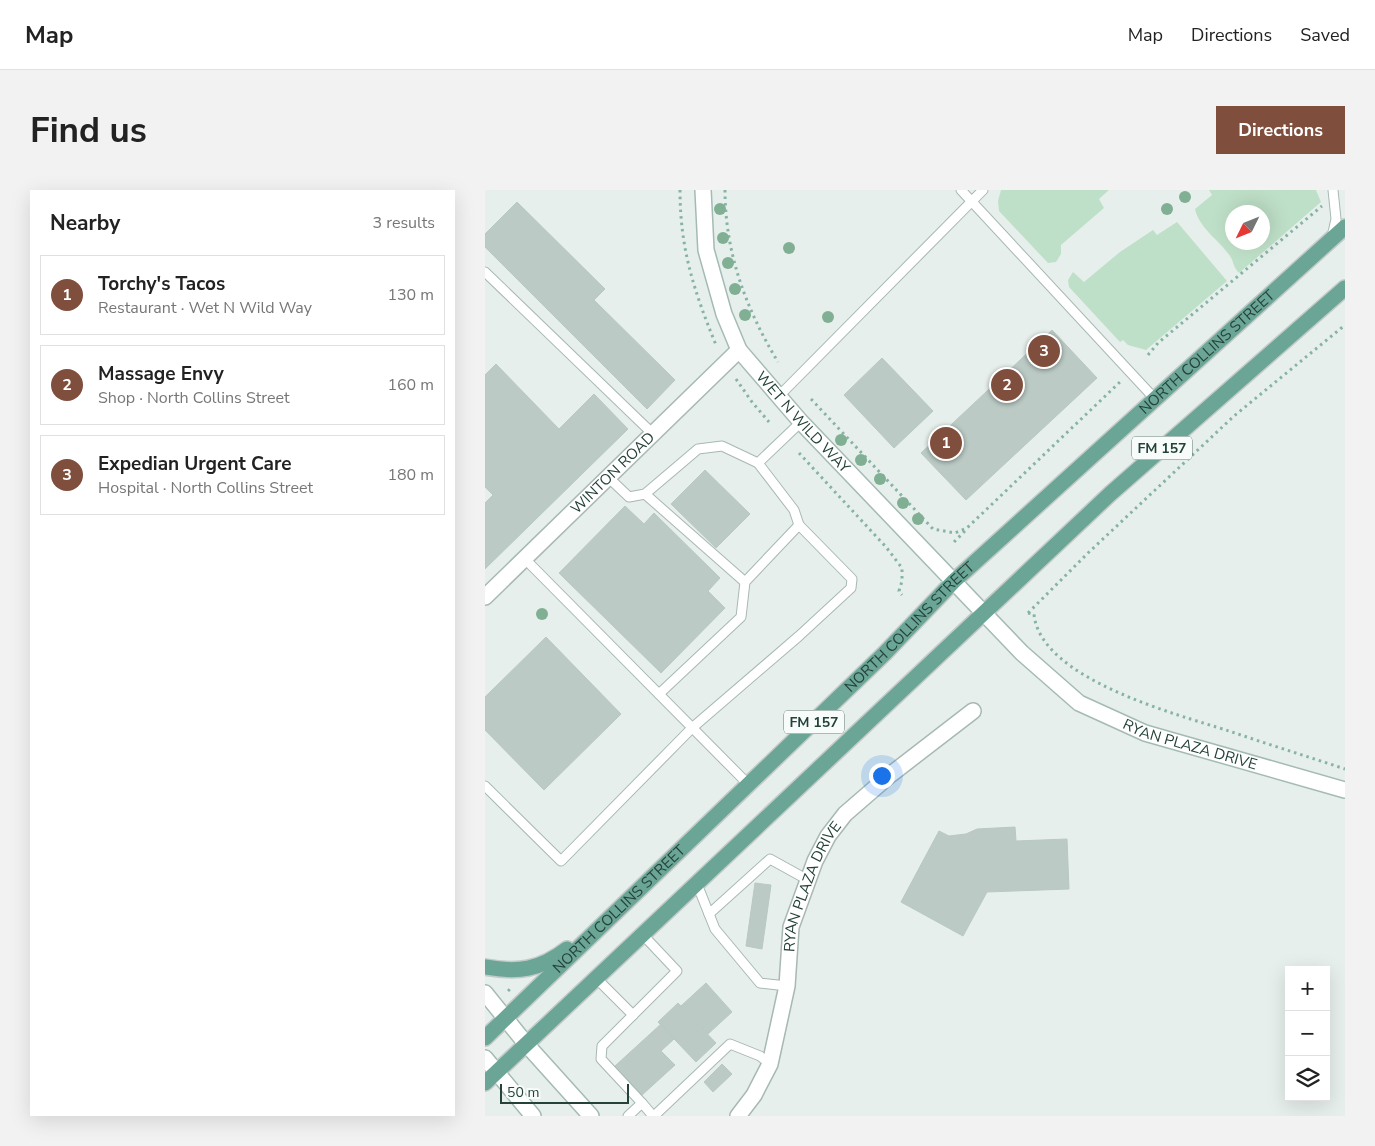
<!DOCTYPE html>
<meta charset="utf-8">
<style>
:root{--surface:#fff;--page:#f2f2f2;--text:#222;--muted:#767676;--line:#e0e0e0;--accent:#804e3d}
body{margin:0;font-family:"Nunito Sans",sans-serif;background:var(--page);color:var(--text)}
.controls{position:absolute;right:15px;bottom:15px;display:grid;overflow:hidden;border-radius:0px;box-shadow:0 5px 20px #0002}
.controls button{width:45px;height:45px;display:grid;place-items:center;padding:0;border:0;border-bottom:1px solid var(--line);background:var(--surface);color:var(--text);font:25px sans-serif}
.compass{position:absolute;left:740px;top:15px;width:45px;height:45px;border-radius:50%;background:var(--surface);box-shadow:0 5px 20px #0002;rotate:227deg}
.scale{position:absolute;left:15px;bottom:12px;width:129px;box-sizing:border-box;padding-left:5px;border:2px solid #24423a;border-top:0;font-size:14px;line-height:18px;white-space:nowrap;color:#24423a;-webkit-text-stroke:4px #f7fbf9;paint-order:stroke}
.you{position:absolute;left:396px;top:585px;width:18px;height:18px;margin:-12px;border:4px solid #fff;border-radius:50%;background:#1a73e8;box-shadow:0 0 0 8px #1a73e833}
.badge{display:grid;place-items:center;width:32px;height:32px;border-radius:50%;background:var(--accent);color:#fff;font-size:16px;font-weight:700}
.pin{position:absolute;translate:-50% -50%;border:2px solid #fff;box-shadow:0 1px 5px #0006}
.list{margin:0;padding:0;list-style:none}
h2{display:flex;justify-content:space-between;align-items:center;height:65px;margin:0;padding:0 20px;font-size:21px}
h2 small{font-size:16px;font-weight:400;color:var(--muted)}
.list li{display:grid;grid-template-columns:32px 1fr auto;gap:15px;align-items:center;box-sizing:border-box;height:80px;margin:0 10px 10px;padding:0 10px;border:1px solid var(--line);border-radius:0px}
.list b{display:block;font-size:19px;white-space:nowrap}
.list p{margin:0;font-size:16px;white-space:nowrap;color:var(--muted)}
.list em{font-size:16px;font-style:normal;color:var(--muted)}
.icon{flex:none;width:28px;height:28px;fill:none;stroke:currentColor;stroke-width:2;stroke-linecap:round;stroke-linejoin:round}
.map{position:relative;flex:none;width:860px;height:926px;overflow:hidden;border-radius:0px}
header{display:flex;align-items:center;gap:30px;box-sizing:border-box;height:70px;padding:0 25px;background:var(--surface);border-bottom:1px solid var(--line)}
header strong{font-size:24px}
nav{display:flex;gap:28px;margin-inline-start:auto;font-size:18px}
.intro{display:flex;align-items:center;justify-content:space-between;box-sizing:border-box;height:120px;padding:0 30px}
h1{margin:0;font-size:35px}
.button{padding:12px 22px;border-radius:0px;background:var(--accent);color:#fff;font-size:18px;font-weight:700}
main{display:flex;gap:30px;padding:0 30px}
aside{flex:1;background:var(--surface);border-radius:0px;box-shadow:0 5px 20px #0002}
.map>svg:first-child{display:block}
</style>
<header>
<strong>Map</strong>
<nav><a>Map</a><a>Directions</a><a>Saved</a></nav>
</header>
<div class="intro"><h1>Find us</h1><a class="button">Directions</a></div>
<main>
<aside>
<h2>Nearby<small>3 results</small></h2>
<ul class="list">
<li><span class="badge">1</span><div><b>Torchy's Tacos</b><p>Restaurant · Wet N Wild Way</p></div><em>130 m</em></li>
<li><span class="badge">2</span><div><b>Massage Envy</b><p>Shop · North Collins Street</p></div><em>160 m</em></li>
<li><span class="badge">3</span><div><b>Expedian Urgent Care</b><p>Hospital · North Collins Street</p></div><em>180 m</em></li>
</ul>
</aside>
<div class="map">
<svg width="860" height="926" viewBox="0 0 860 926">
<rect width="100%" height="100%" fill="#e6efeb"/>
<g fill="#bfe0c8" fill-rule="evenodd">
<path d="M 516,0 L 624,0 L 614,9 L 619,18 L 576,55 L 576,64 L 571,72 L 563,73 L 514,21 L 513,11 Z"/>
<path d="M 724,0 L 831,0 L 836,12 L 754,83 C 748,77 749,72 745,66 C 734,50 714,38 710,19 L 727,5 ZM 778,22 L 778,52 L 748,52 L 748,22 Z"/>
<path d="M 692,32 L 742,91 L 661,160 L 643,155 L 638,150 L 635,152 L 584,97 L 583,90 L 588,82 L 599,92 L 635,62 L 668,40 L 672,45 Z"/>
</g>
<g fill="#bbcac4" stroke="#b8c9c2">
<path d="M 32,12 L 120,99 L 109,110 L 190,190 L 162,219 L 0,57 L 0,44 Z"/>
<path d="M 567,140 L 612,188 L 481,310 L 436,263 Z"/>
<path d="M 397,168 L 448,221 L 409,258 L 359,205 Z"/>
<path d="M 11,174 L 74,239 L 109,204 L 143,239 L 0,379 L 0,313 L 8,305 L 0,297 L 0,185 Z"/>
<path d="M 220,280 L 265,324 L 231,358 L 186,314 Z"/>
<path d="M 140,316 L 159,334 L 169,323 L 235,388 L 223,401 L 240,418 L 176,483 L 74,383 Z"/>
<path d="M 61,447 L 136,524 L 59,600 L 0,540 L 0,507 Z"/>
<path d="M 530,637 L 531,651 L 582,649 L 584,699 L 502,702 L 478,746 L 416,712 L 454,641 L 464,646 L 481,644 L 492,639 Z"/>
<path d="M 270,693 L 286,695 L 277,759 L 261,756 Z"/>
<path d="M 221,793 L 247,822 L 223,844 L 196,816 Z"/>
<path d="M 193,813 L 231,853 L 211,872 L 173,832 Z"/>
<path d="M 176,834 L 189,849 L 176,861 L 190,875 L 157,905 L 130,876 Z"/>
<path d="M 237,874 L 247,884 L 228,902 L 219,892 Z"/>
</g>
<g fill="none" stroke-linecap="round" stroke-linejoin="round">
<g stroke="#a8b8b2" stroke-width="11">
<g id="lane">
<path d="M 476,0 L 670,209"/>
<path d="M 847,47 L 851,29 L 848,0"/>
<path d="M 0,82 L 169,245"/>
<path d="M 294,206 L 498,0"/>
<path d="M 124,288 L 144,307 L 160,304 L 213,259 L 237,256 L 273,273 L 316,232"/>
<path d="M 160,304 L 260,392"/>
<path d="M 40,369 L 263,594"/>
<path d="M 174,504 L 256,427 L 260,392 L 314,335 L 309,320 L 273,273"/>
<path d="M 0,596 L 76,671 L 207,538 L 314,446 L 366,398 L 367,389 L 314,335"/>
<path d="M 212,694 L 230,739 L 275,793 L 302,796"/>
<path d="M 224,724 L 285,669 L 323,690"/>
<path d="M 112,789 L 148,825"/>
<path d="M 157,913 L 116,869 L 117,856 L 192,781 L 159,746"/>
<path d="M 143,926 L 157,913 L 168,926"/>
<path d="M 169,926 L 245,854 L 275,866 L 285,874"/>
</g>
</g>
<g stroke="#a8b8b2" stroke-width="18">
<g id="street">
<path id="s1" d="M 0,407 L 254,160"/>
<path id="s2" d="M 253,926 L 269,905 L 285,874 L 302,796 L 306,737 L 330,671 L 343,646 L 360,624 L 405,585 L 488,521"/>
</g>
</g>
<g stroke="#a4bbb3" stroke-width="18">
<g id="secondary">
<path id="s3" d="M 218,0 L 221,60 L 239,124 L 254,160 L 316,232 L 537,463 L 594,513 L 660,543 L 860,600"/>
<path d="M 0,803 L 42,855 L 106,926"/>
<path d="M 0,868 L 48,926"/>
</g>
</g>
<g stroke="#c2cac8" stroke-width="18">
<g id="primary">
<path d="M 0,777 C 33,783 55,780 82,759"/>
<path id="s4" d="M 0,848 L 400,463 L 469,391 L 860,37"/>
<path d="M 0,893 L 625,304 L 860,98"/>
</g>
</g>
<g stroke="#86b3a5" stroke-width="3" stroke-dasharray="2.5 4" stroke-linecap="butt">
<path d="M 195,0 C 195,59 209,101 231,155"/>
<path d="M 240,0 C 240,63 261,119 293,172"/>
<path d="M 663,165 L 673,153 L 837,16"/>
<path d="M 251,189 L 267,212 L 284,232"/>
<path d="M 326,209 L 448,339 L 470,343 L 482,338 L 636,191"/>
<path d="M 314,263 L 401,357 L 417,378 L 417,391 L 414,401 L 417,405"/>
<path d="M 469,352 L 480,341"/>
<path d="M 543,423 L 603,363 L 749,226 L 860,135"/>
<path d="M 543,423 L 549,424 C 555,489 691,524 744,541 C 782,554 821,566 860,579"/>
<path d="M 23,801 L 27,797"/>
</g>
<use href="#lane" stroke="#fff" stroke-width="9"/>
<use href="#street" stroke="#fff" stroke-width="15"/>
<use href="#secondary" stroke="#fff" stroke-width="15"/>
<use href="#primary" stroke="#6aa596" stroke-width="15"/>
</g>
<g fill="#80af93">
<circle cx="700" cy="7" r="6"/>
<circle cx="235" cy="19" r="6"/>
<circle cx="682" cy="19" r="6"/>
<circle cx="238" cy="48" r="6"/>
<circle cx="304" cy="58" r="6"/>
<circle cx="243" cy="73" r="6"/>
<circle cx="250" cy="99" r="6"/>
<circle cx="260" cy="125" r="6"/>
<circle cx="343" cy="127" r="6"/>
<circle cx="356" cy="250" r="6"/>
<circle cx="376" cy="270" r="6"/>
<circle cx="395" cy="289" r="6"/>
<circle cx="418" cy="313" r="6"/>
<circle cx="433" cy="329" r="6"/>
<circle cx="57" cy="424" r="6"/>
</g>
<g text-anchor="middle" stroke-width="4" stroke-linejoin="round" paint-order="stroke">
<g fill="#f7fbf9" stroke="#637a73" stroke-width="1">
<rect x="647" y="246.5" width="60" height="23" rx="4"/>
<rect x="299" y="520.5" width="60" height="23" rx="4"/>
</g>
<g font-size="14" font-weight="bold" fill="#24423a">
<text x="677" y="263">FM 157</text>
<text x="329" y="537">FM 157</text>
</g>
<g font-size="15" fill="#24423a" stroke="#f7fbf9">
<text dy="5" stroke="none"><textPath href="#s4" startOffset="996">NORTH COLLINS STREET</textPath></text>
<text dy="5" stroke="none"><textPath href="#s3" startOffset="262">WET N WILD WAY</textPath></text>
<text dy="5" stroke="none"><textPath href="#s1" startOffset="178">WINTON ROAD</textPath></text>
<text dy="5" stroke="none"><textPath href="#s4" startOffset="591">NORTH COLLINS STREET</textPath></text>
<text dy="5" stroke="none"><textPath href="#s3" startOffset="775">RYAN PLAZA DRIVE</textPath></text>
<text dy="5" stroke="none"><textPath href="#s2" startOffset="245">RYAN PLAZA DRIVE</textPath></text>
<text dy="5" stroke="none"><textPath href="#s4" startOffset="186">NORTH COLLINS STREET</textPath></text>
</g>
</g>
</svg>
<div class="controls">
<button>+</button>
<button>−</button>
<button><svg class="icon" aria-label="layers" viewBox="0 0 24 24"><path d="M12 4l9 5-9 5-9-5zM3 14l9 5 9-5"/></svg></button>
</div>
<svg class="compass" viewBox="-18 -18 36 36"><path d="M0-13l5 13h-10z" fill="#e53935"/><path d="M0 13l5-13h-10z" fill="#767676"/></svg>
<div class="scale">50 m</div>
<div class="you"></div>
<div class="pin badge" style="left:461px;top:253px">1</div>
<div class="pin badge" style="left:522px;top:195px">2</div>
<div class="pin badge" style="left:559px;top:161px">3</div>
</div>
</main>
